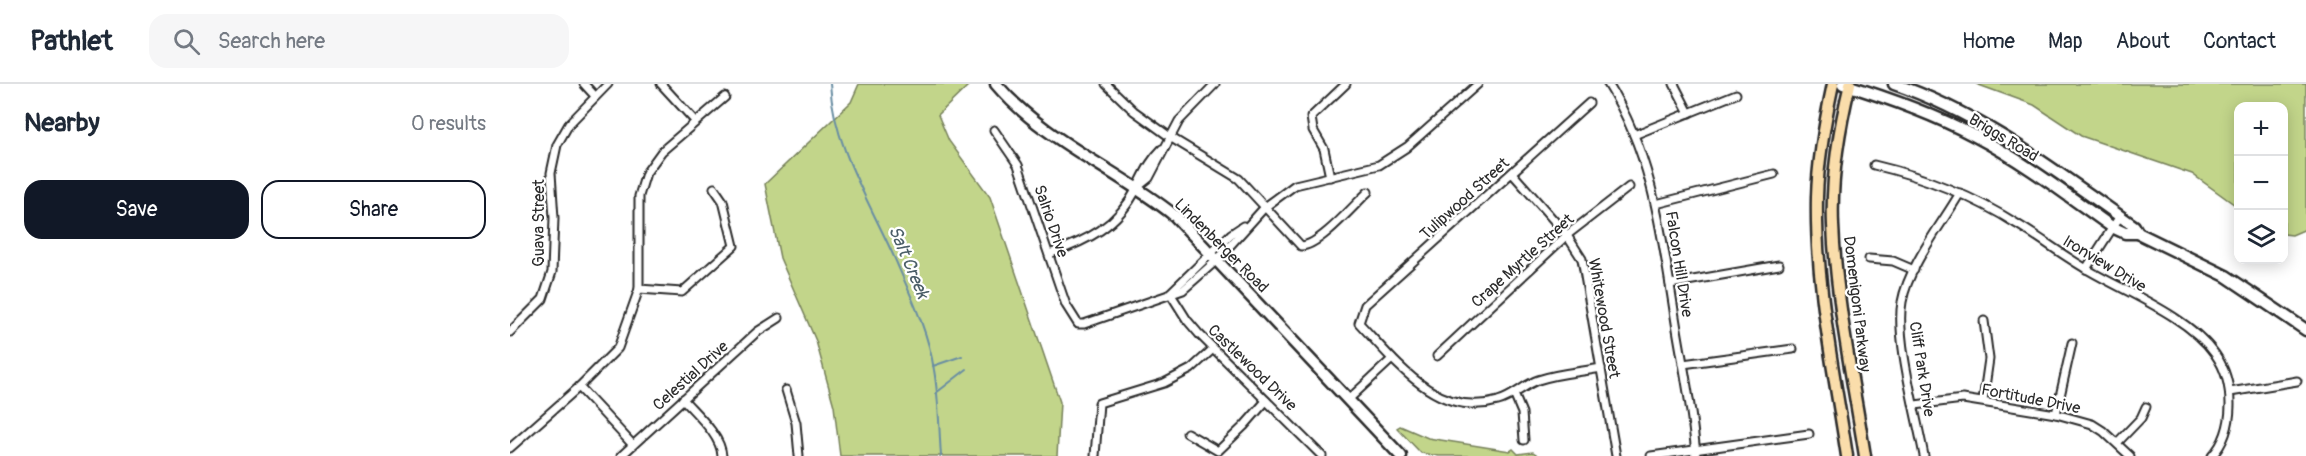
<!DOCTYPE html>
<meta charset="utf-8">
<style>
:root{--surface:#fff;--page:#f6f6f7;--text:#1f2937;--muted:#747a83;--line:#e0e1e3;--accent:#111827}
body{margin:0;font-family:Pangolin,sans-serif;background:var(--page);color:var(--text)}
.controls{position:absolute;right:18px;top:18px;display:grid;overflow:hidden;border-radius:12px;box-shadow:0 3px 15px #0003}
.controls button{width:54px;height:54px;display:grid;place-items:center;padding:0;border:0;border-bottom:2px solid var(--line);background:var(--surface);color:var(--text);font:30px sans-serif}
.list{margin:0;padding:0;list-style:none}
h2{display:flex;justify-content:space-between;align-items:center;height:78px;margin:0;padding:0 24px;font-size:26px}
h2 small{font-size:20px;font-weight:400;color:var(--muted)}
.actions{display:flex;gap:12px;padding:18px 24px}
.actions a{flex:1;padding:14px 0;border:2px solid var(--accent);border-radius:18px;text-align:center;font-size:21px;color:var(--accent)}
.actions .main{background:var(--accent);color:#fff}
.icon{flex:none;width:33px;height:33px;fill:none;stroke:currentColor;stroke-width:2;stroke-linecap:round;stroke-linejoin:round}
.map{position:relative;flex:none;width:1796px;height:372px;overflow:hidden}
header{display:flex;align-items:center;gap:36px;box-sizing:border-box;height:84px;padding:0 30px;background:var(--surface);border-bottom:2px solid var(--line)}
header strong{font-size:28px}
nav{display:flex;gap:33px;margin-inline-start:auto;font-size:21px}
.search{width:420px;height:54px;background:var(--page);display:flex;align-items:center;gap:15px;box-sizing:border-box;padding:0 21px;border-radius:18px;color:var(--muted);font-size:22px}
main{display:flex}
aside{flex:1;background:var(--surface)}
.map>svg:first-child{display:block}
</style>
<header>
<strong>Pathlet</strong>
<div class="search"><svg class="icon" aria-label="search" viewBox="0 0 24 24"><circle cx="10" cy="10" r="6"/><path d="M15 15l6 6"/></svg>Search here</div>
<nav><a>Home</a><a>Map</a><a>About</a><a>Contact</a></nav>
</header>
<main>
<aside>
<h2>Nearby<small>0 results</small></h2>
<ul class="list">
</ul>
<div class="actions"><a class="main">Save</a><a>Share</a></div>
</aside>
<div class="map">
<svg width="1796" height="372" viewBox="0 0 1796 372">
<rect width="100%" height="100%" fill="#fff"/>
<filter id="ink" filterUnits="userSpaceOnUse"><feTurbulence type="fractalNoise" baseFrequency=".0167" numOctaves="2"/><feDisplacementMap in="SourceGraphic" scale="12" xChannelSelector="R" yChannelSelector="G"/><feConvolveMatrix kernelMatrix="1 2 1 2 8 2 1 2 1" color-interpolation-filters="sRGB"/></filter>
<g filter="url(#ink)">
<g fill="#c2d58a" stroke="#76805a" stroke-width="1.5">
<path d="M 349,0 L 460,0 L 428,31 L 439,57 L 480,113 L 550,318 L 547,372 L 330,372 L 324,322 L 306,257 L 270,174 L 255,100 L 341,18 Z"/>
<path d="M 1466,0 L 1796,0 L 1796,145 L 1782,151 L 1774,150 L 1774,22 L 1728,22 L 1728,123 L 1682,90 L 1571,52 L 1524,21 Z"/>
<path d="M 890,342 L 918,354 L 1000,367 L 1003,365 L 1008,370 L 1023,368 L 1029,372 L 929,372 L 911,369 L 887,344 Z"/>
</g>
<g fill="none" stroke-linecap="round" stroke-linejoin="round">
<g stroke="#698ea3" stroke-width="2">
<path d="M 320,0 C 324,66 363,123 388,182 C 402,214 419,251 424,286 C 429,314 429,344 431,372"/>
<path d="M 423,282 L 452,272"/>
<path d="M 426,309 L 457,285"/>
</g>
<g stroke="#2b2b2b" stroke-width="11">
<g id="street">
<path d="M 74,0 L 85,12"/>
<path d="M 151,0 L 185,37"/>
<path d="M 596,0 L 624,27 L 660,53 L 729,95 L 791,162 C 809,162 843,122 858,108"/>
<path d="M 1098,0 C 1145,74 1153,161 1167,245 C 1174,287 1183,329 1186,372"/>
<path d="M 1164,0 L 1179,29"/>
<path d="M 1079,19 L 855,221 L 849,239 C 885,277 927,335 988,317 C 1003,313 1014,301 1028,296 C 1048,289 1071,288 1091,284"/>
<path d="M 484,46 L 508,81 L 556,221 L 568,240 L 574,240 L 673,206 L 707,176 L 755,123 L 785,101 L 869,81 L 897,63 L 968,0"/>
<path d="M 1124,51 L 1226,10"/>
<path d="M 1364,81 C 1415,93 1463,112 1507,140 C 1532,155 1555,173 1580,187 C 1618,209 1679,233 1705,270 C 1725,298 1726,346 1702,372"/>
<path d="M 1002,89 L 1056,150 L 1072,175 L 1106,372"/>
<path d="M 820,93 L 814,65 L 803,46 L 801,33 L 836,0"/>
<path d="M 629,102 L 639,94 L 669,37 L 705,0"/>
<path d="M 1146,120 L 1264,90"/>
<path d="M 539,170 C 577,157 608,142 627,104 C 635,89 639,78 652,65"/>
<path d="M 1359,175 L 1383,177 L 1404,186"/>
<path d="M 1576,185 L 1610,132"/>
<path d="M 1160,200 L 1269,181"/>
<path d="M 129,205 L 172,208 L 224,162 L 213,117 L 204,104"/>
<path d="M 660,209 L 677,236 L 689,250 L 812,372"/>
<path d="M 660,209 L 721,150 L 733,142"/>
<path d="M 0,248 L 33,215 L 42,188 L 44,134 L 41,89 L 47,61 L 59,40 L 98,0"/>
<path d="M 927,272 L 1057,151 L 1119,103"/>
<path d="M 1173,280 L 1283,265"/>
<path d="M 69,303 L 123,361"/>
<path d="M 276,306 L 286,339 L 289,372"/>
<path d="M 1720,308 L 1787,297"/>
<path d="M 1004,310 L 1012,329 L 1014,356"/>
<path d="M 173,315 C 186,330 211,351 212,372"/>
<path d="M 839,315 L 882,275"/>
<path d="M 1473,317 L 1479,275 L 1474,237"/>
<path d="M 1405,321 L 1453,315 L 1546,330 L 1582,340 L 1593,347 L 1620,372"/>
<path d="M 1546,330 L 1562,259"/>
<path d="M 677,349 L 708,367 L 734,342 L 756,317"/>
<path d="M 1607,359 L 1631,334 L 1636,323"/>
<path d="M 0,364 L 69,303 L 108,264 L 129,205 L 129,112 L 136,89 L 152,67 L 215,13"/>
<path d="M 111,372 L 247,248 L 269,234"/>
<path d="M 585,372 L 589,319 L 654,299 L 681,285 L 703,265"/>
<path d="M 1141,372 L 1299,350"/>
<path d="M 1414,372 C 1407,333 1385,254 1392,218 C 1398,183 1432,140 1450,109"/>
</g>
</g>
<g stroke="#2b2b2b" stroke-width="15">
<g id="secondary">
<path d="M 486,0 C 535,58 607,85 665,132 L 891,372"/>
<path d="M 1333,0 C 1379,14 1423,30 1465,52 C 1513,77 1557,111 1602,143 L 1615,149 L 1628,149 L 1716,192 L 1796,246"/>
<path d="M 1384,0 C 1473,30 1548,89 1624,142 L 1628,149"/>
</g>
</g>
<g stroke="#2b2b2b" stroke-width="15">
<g id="primary">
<path d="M 1323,0 C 1315,37 1308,75 1307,113 C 1305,200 1324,286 1337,372"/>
<path d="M 1340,0 C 1329,45 1321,94 1323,141 C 1326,218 1343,296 1355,372"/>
</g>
</g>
<use href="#street" stroke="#fff" stroke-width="7"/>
<use href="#secondary" stroke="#fff" stroke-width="10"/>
<use href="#primary" stroke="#faddab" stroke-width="10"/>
</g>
</g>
<g text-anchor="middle" stroke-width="4.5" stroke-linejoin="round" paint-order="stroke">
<g font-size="16" fill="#2b2b2b" stroke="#fff">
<text transform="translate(1494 53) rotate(31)" y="6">Briggs Road</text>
<text transform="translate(954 114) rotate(-42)" y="6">Tulipwood Street</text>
<text transform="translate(542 137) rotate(71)" y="6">Salrio Drive</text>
<text transform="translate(28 139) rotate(-90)" y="6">Guava Street</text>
<text transform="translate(712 161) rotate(45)" y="6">Lindenberger Road</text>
<text transform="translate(1012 176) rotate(-42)" y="6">Crape Myrtle Street</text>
<text transform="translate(1595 179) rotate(31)" y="6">Ironview Drive</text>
<text transform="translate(1170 180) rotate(81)" y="6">Falcon Hill Drive</text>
<text transform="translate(1348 220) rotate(83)" y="6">Domenigoni Parkway</text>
<text transform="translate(1095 234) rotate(80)" y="6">Whitewood Street</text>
<text transform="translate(743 283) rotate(44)" y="6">Castlewood Drive</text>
<text transform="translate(1413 285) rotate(81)" y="6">Cliff Park Drive</text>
<text transform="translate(180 291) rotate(-42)" y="6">Celestial Drive</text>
<text transform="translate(1521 314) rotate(11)" y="6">Fortitude Drive</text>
</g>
<g font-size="18" font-style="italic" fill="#4a5d67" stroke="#fff">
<text transform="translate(399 178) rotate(67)" y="6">Salt Creek</text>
</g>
</g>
</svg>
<div class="controls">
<button>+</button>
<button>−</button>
<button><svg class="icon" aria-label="layers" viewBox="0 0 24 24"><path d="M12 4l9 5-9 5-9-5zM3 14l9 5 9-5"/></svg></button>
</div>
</div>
</main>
